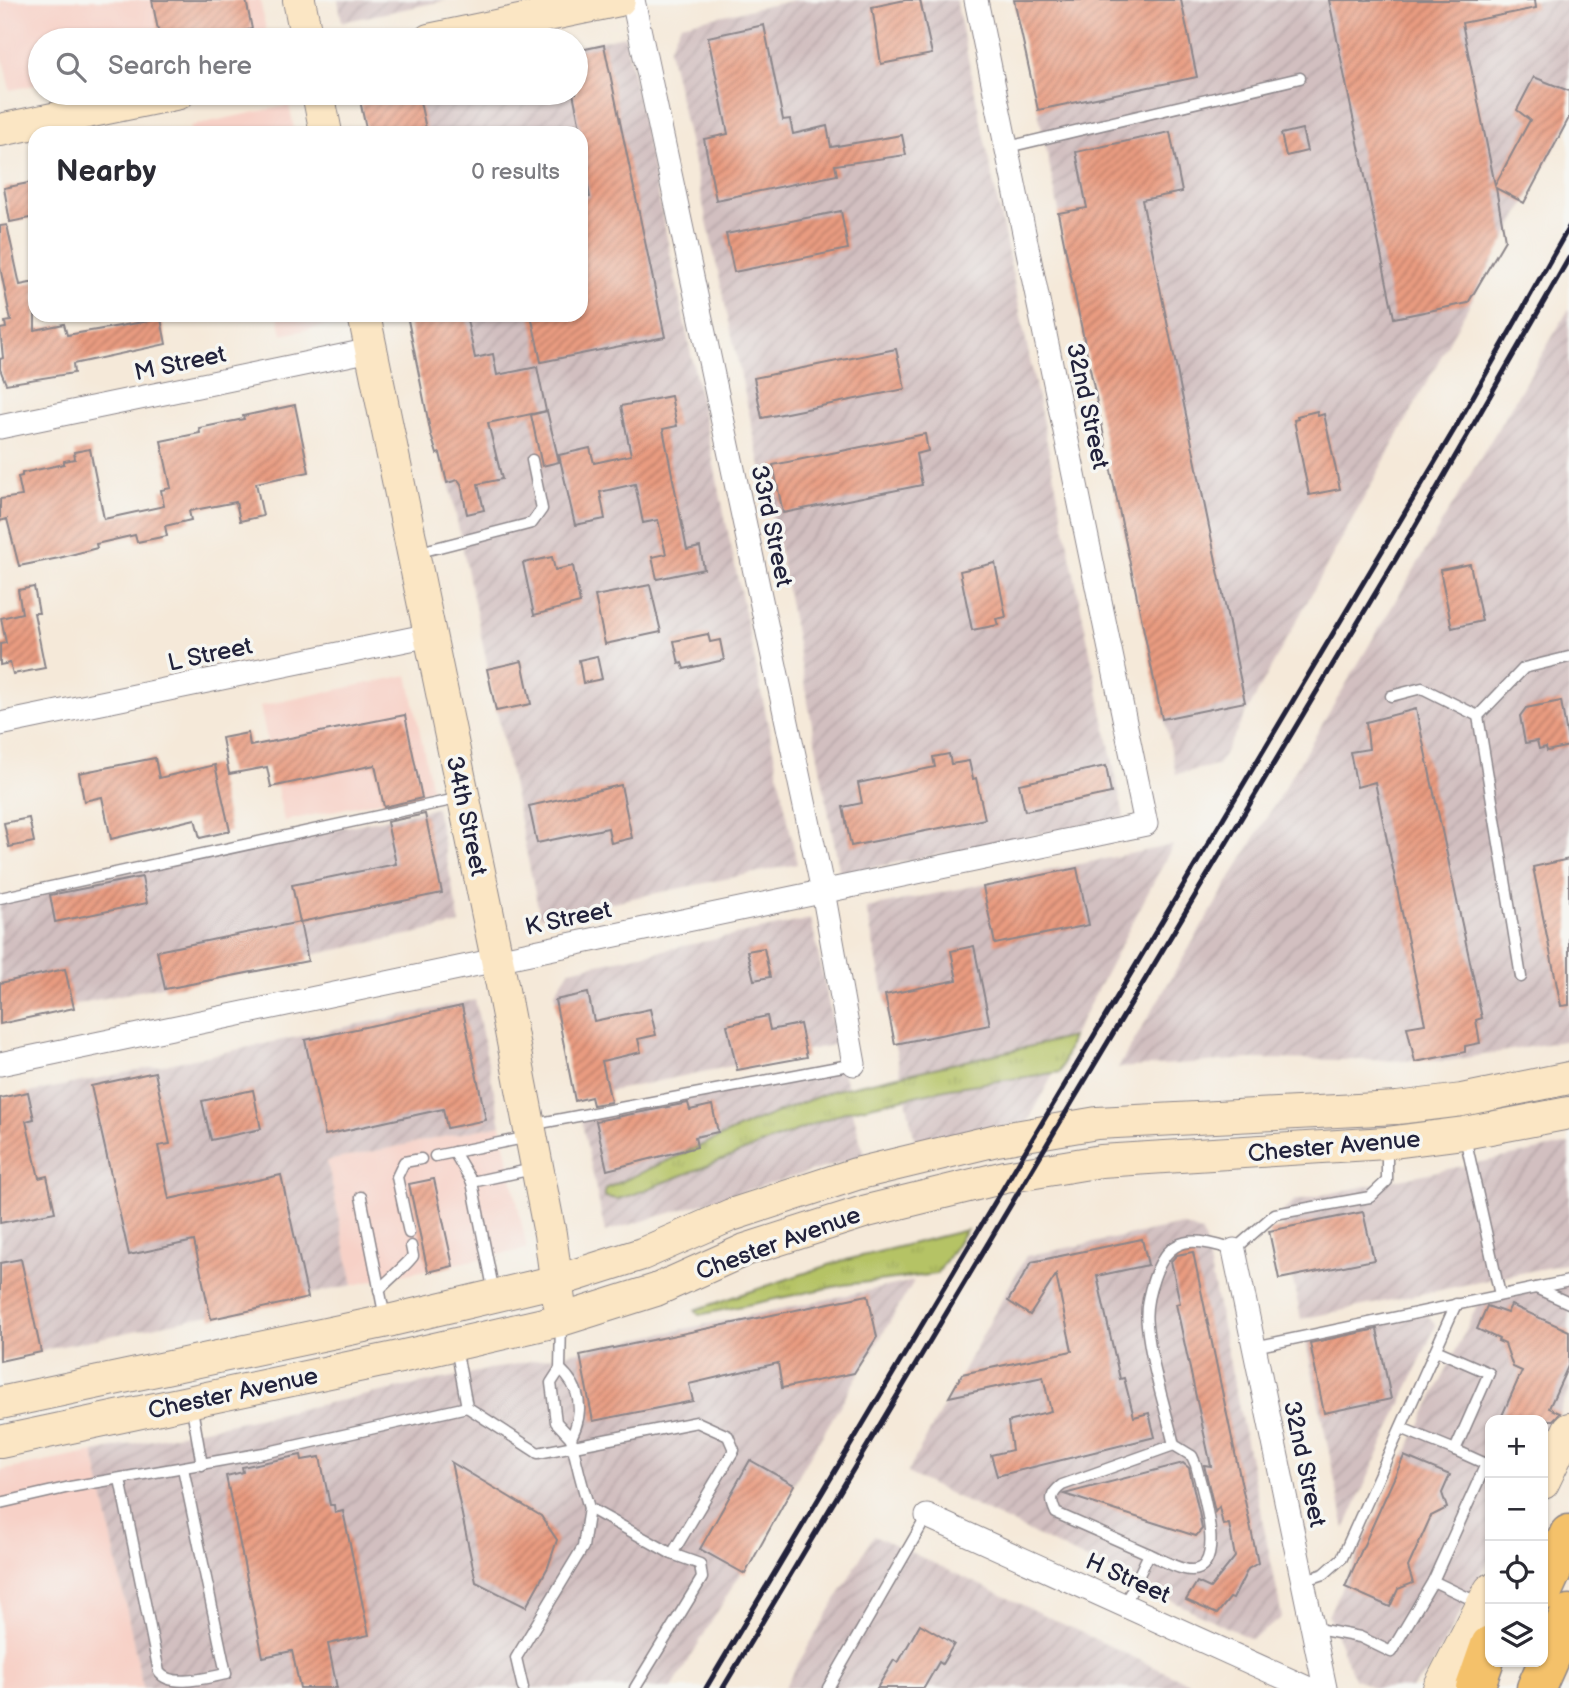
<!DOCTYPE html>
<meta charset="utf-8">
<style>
:root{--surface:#fff;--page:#f2f2f3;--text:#2b2b33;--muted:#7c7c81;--line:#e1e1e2}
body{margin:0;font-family:"Balsamiq Sans",sans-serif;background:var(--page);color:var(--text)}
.controls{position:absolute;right:21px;bottom:21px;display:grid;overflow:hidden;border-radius:14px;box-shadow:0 2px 5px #0004}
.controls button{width:63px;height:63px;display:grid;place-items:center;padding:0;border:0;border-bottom:2px solid var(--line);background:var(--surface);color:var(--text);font:35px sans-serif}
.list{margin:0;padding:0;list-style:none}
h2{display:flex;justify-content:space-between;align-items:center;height:91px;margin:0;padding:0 28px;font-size:30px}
h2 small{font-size:23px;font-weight:400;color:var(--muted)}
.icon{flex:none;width:38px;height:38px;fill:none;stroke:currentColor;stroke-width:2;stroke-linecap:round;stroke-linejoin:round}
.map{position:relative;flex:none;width:1569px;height:1688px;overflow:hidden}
.search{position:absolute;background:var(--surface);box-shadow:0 2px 5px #0004;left:28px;top:28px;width:560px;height:77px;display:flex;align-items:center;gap:18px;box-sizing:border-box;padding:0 24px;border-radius:38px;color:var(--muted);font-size:26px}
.panel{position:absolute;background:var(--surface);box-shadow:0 2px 5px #0004;left:28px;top:126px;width:560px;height:196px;border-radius:21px}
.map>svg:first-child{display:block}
</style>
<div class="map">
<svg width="1569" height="1688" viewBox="0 0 1569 1688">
<defs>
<pattern id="industrial-furrows" width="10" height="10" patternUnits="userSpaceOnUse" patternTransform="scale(1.75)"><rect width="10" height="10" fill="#d2bfc0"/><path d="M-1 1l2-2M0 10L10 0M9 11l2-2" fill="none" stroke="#b4a4a6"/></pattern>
<pattern id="grass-tufts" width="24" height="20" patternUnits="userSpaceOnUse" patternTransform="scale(1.75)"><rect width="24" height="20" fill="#b5c365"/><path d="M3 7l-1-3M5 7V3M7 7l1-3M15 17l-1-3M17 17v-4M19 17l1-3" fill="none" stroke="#9ba759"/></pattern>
<pattern id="building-hatch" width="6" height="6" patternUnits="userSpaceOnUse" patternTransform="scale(1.75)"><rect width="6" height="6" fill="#e99b80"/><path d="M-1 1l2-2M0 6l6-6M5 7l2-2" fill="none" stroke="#bc7e6a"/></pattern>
</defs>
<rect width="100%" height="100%" fill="#f6f6f2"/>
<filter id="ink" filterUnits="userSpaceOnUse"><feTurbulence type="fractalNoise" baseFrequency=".0143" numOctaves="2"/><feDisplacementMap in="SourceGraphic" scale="14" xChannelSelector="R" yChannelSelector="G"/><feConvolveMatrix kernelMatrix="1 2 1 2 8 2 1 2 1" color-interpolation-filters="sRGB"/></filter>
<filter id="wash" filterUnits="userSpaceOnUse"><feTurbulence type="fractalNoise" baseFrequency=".00686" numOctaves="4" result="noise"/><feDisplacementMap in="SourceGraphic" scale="28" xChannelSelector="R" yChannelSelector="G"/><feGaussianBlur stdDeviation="1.57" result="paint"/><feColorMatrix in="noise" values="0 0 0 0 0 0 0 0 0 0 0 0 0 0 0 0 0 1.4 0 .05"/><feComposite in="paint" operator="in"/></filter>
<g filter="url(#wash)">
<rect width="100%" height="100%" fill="#f5e9d9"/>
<g fill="#f7d1c7">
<path d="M 0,0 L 260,0 L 267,35 L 242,40 L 40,40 L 40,84 L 10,90 L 0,45 Z"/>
<path d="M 289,105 L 295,133 L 191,133 L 190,126 Z"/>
<path d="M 278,315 L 333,315 L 335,324 L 282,335 Z"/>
<path d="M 408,675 L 432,790 L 284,821 L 260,706 Z"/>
<path d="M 501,1125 L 527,1249 L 353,1285 L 327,1161 Z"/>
<path d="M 94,1452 L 143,1688 L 0,1688 L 0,1471 Z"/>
</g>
<g fill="url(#industrial-furrows)">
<path d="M 338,0 L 447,0 L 342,22 Z"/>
<path d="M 795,0 L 956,0 L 1124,817 L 840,874 L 781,558 L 669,49 L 681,24 Z"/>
<path d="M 1015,0 L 1569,0 L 1569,122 L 1218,765 L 1176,774 Z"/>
<path d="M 625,36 L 797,864 L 540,917 L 414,315 L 581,315 L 581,133 L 376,133 L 368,93 L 576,93 L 576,46 Z"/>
<path d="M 1569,309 L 1569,1040 L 1447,1061 L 1250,1059 L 1118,1068 Z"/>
<path d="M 436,808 L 460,924 L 0,1020 L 0,899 Z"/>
<path d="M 1173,845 L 1028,1122 L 915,1142 L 866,908 Z"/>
<path d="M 811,919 L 837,1044 L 577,1098 L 555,992 L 570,970 Z"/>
<path d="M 475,1000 L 501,1125 L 327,1161 L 353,1285 L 0,1359 L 0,1099 Z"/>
<path d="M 841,1063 L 864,1156 L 605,1232 L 581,1118 Z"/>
<path d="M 1569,1144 L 1569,1263 L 1301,1319 L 1281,1223 L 1284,1210 L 1294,1201 Z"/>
<path d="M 1182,1225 L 1201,1232 L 1204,1238 L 1277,1591 L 1282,1618 L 1251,1639 L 907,1473 L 1026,1256 Z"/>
<path d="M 914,1281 L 672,1688 L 143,1688 L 94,1452 Z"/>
<path d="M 1569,1283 L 1569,1390 L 1543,1450 L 1543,1420 L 1490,1420 L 1490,1558 L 1428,1673 L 1411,1688 L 1373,1688 L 1354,1678 L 1328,1616 L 1479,1302 Z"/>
<path d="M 1425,1313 L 1436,1325 L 1345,1529 L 1305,1337 Z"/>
<path d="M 874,1535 L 1199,1688 L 784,1688 Z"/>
</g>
<g fill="url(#grass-tufts)" stroke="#6c7250" stroke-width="2">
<path d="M 1072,1037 L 1060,1072 L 950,1088 L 847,1111 L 632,1195 L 617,1199 L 605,1197 L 605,1189 L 753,1122 L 832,1091 Z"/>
<path d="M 966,1230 L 937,1274 L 843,1285 L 699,1315 L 695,1310 L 838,1262 Z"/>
</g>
<g id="blocks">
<g fill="url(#building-hatch)">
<path d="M 152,0 L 246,0 L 252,29 L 206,40 L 160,40 Z"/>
<path d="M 905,0 L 920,0 L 932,54 L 881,64 L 872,7 Z"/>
<path d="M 1014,0 L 1181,0 L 1197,77 L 1038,110 Z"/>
<path d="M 1329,0 L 1535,0 L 1536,8 L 1462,23 L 1495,185 L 1530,120 L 1517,110 L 1534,77 L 1569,91 L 1569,118 L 1524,203 L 1496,188 L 1505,240 L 1468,303 L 1394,318 Z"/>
<path d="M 764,25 L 783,120 L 790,119 L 793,134 L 827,126 L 831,147 L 902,135 L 906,155 L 835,165 L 837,175 L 716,200 L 704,139 L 728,134 L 708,37 Z"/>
<path d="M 604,45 L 665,337 L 541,362 L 531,315 L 581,315 L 581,199 L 590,197 L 584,166 L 588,166 L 573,93 L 576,93 L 576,51 Z"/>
<path d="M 373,93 L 418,93 L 427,133 L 367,133 L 359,96 Z"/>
<path d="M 1302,129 L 1307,151 L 1286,156 L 1281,134 Z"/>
<path d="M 1170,132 L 1182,192 L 1142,200 L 1245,702 L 1162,719 L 1058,213 L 1087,208 L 1076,152 Z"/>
<path d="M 33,182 L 35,217 L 10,222 L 4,188 Z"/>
<path d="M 841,211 L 848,249 L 734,272 L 726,234 Z"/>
<path d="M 7,225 L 20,285 L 35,282 L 35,330 L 64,324 L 67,335 L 161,319 L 166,344 L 73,364 L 74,373 L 6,384 L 0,369 L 0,359 L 3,358 L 0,329 L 6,328 L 5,322 L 11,321 L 0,267 L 0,226 Z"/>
<path d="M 407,315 L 466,315 L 475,358 L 493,354 L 497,375 L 537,367 L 546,411 L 488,423 L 502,479 L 478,484 L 484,510 L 467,514 L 461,484 L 458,480 L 447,483 L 440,453 L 437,454 L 431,435 Z"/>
<path d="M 896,349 L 905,389 L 762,418 L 754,378 Z"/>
<path d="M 671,396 L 677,426 L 663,429 L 687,550 L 700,547 L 704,569 L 657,579 L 652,557 L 666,554 L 658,520 L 643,523 L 635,484 L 600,492 L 605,519 L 575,525 L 559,455 L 590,448 L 594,463 L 631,455 L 621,406 Z"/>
<path d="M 295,405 L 309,472 L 256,483 L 263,516 L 240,521 L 236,502 L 189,511 L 191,520 L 165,526 L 167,536 L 137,542 L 135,535 L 96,544 L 97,548 L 59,558 L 19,566 L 7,519 L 0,521 L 0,499 L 22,496 L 18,477 L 22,476 L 22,473 L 64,464 L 64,461 L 75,459 L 74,452 L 90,449 L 104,519 L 164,506 L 161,490 L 171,488 L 161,441 L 200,433 L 199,428 L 244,419 L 243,416 Z"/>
<path d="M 547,411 L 559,462 L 542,466 L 531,415 Z"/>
<path d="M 1317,411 L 1318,416 L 1324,414 L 1340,489 L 1309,495 L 1294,420 L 1298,419 L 1297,416 Z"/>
<path d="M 925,434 L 928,451 L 916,454 L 922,485 L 783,513 L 773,465 Z"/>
<path d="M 552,557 L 555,570 L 573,566 L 580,603 L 534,615 L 523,563 Z"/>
<path d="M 995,563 L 1006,617 L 996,619 L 998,625 L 972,630 L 960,571 Z"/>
<path d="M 1470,564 L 1482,621 L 1452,628 L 1440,570 Z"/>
<path d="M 650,585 L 661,632 L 605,644 L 595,596 Z"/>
<path d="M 34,587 L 39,613 L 34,613 L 45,668 L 13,674 L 10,663 L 0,665 L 0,644 L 6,643 L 1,618 L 22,613 L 18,590 Z"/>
<path d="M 708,634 L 710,642 L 720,640 L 724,660 L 684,669 L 682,663 L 679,664 L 674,641 Z"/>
<path d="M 597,656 L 602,679 L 583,683 L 579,660 Z"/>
<path d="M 522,661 L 531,704 L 496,711 L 487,669 Z"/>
<path d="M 1561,701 L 1569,746 L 1547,751 L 1546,747 L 1539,749 L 1537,741 L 1525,743 L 1520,716 L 1526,708 Z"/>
<path d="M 1416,709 L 1482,1018 L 1476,1020 L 1480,1043 L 1465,1046 L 1465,1052 L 1415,1062 L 1407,1027 L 1425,1024 L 1375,782 L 1357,787 L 1350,752 L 1369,749 L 1366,722 Z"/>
<path d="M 405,715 L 422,798 L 384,807 L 375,765 L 271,787 L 267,767 L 229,774 L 222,738 L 248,733 L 250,746 Z"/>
<path d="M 949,754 L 951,764 L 969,761 L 973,779 L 976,778 L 985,819 L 851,846 L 843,807 L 862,803 L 858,783 L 935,767 L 933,757 Z"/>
<path d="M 155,758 L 159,778 L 215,765 L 230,831 L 200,838 L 195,819 L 111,839 L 102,797 L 84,801 L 79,773 Z"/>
<path d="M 1106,766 L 1111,793 L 1025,811 L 1019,784 Z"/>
<path d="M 621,785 L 632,838 L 611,843 L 608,828 L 537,843 L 529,806 Z"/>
<path d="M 425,814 L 442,893 L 300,922 L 292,885 L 396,864 L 387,822 Z"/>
<path d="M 29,818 L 34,842 L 9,847 L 4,823 Z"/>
<path d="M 1569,859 L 1569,1005 L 1561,1006 L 1533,867 Z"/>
<path d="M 1077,868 L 1089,925 L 995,944 L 983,887 Z"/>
<path d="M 142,877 L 147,903 L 55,922 L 50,895 Z"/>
<path d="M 300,922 L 308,961 L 165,989 L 157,951 Z"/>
<path d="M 974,946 L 990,1025 L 895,1044 L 885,995 L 957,980 L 951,951 Z"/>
<path d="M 764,948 L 770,977 L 754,980 L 747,951 Z"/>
<path d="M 65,969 L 74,1008 L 0,1024 L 0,983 Z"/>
<path d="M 588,993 L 594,1021 L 650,1009 L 656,1035 L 638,1039 L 641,1052 L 602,1061 L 611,1102 L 593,1105 L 591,1097 L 575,1101 L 555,1000 Z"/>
<path d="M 462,1006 L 486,1120 L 447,1128 L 443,1109 L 325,1135 L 305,1040 Z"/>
<path d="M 767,1016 L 770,1030 L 800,1024 L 807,1057 L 737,1070 L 727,1025 Z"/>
<path d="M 155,1072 L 170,1144 L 158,1146 L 169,1199 L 281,1175 L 308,1298 L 211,1319 L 194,1241 L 129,1255 L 91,1086 Z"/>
<path d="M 253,1090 L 261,1129 L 211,1140 L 202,1101 Z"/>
<path d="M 28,1092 L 34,1119 L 26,1121 L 39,1178 L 47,1176 L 55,1212 L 0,1223 L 0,1098 Z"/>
<path d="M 688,1103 L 690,1110 L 712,1105 L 718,1132 L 695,1137 L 697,1147 L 607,1170 L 596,1121 Z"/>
<path d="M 434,1179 L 453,1266 L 428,1272 L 409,1184 Z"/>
<path d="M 1363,1212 L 1374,1260 L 1279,1279 L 1269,1231 Z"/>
<path d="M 1142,1239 L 1148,1265 L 1097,1276 L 1120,1379 L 1124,1378 L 1134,1417 L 1149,1413 L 1155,1437 L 997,1476 L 991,1455 L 1012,1450 L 1008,1422 L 1051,1411 L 1043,1377 L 949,1397 L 962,1374 L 1072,1351 L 1056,1275 L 1030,1315 L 1008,1301 L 1032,1262 Z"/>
<path d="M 1193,1252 L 1258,1563 L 1248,1569 L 1233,1599 L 1230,1598 L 1217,1614 L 1186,1600 L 1197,1582 L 1210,1588 L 1235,1557 L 1229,1524 L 1223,1525 L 1219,1507 L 1215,1512 L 1204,1465 L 1211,1466 L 1176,1304 L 1180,1303 L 1171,1261 L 1177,1255 Z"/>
<path d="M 21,1259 L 41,1352 L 0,1361 L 0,1263 Z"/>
<path d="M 868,1295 L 877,1337 L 854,1373 L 782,1388 L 778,1363 L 689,1384 L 693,1401 L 593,1421 L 580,1355 Z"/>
<path d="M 1511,1305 L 1569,1331 L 1569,1364 L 1549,1408 L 1560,1413 L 1553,1420 L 1500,1420 L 1522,1371 L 1513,1367 L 1505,1344 L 1498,1341 L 1499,1339 L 1477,1329 L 1487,1306 L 1507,1313 Z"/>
<path d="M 1377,1329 L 1391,1399 L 1324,1413 L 1310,1343 Z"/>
<path d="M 301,1455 L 302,1460 L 320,1457 L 330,1505 L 334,1505 L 335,1513 L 343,1511 L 369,1635 L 328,1644 L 337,1688 L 300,1688 L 292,1651 L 263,1657 L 226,1476 L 243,1472 L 242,1467 Z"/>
<path d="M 1404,1456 L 1450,1475 L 1442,1493 L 1447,1508 L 1431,1516 L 1408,1567 L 1413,1583 L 1398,1589 L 1390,1607 L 1345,1587 Z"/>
<path d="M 750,1460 L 794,1485 L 745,1574 L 700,1549 Z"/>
<path d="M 451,1462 L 541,1516 L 557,1540 L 548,1567 L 526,1607 L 476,1582 Z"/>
<path d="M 1183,1463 L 1189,1468 L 1199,1512 L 1202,1529 L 1196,1536 L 1064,1494 Z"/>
<path d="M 920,1624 L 954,1644 L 942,1664 L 939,1662 L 924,1688 L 877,1688 L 894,1660 L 898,1663 Z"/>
</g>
</g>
</g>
<g filter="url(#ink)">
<use href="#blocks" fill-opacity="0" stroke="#8c868a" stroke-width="2"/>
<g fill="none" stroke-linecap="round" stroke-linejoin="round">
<g stroke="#8c868a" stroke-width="13">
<g id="lane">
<path d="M 1008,147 L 1300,78"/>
<path d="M 416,553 L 532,523 L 542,509 L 532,460"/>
<path d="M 1391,696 L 1422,688 L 1478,716"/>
<path d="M 0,898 L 461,798"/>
<path d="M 1521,977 L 1478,716 L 1524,668 L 1569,657"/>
<path d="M 530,1125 L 854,1064"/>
<path d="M 1465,1137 L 1500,1295"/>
<path d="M 454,1152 L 472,1182"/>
<path d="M 435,1156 L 529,1137"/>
<path d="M 361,1197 L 385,1318"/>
<path d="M 409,1233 L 397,1177 L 404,1162 L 421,1159"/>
<path d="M 1536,1288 L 1569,1303"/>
<path d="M 379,1290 C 388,1280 408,1264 413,1256 L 411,1246"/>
<path d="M 494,1293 L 472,1182 L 533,1169"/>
<path d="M 456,1347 L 467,1407 L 538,1453 L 697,1422 L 728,1436 L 734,1450 L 672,1554 L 589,1508 C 582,1485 576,1462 571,1438"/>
<path d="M 1254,1347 L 1569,1281"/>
<path d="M 560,1369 C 582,1389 584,1412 571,1438 L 556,1422 L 551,1383 L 560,1369 L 561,1322"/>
<path d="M 191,1403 L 202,1465"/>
<path d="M 1401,1428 L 1455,1450"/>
<path d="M 120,1479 L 159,1672 C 170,1688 206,1678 226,1674 L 183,1468"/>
<path d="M 0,1503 L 70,1487 L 264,1453 L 467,1407"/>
<path d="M 1149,1554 C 1160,1559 1172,1566 1184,1569 C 1232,1581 1201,1486 1196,1465 L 1192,1456 L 1174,1445 C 1165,1406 1151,1365 1147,1325 C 1145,1310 1149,1292 1154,1278 C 1169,1234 1194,1237 1234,1250 L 1275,1214 L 1370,1197 L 1387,1181 L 1387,1145"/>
<path d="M 1303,1581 L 1324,1574 L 1342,1558 L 1456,1304"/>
<path d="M 1433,1581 L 1481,1604"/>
<path d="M 1124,1606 L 1149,1554 L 1056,1513 C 1050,1500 1050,1494 1062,1485 L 1174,1445"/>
<path d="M 1312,1628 L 1360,1637 L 1391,1652 L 1433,1581 L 1486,1464 L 1455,1450 L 1489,1373 L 1436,1350"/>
<path d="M 523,1688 L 516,1658 L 583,1547 L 589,1508"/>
<path d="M 635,1688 L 702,1578 L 700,1564 L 672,1554"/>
<path d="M 828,1688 L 927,1516"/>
</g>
</g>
<g stroke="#8c868a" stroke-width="25">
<g id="street">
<path d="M 633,0 L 823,891 L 854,1064"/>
<path d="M 0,427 L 371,350"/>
<path d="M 0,724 L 430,635"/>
<path d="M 0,1064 L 1146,824 L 976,0"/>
<path d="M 1234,1250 L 1325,1688"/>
<path d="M 927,1516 L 1307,1688"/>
</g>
</g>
<g stroke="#8c868a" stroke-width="34">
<g id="secondary">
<path d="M 299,0 L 307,40"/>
<path d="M 429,40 L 619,0"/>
<path d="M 318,93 L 326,133"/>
<path d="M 0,130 L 179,93"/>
<path d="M 364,315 L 497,959 L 550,1234 L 559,1301"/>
<path d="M 0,1403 L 392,1320 L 557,1281 L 642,1254 L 731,1215 L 856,1174 L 997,1140 L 1097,1123 L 1397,1108 L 1462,1100 L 1569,1078"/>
<path d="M 0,1442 L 400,1357 L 561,1320 L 656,1290 L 745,1250 L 867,1211 L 1005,1177 L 1101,1161 L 1386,1143 L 1464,1133 L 1569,1113"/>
<path d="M 1543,1483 L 1569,1429"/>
<path d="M 1439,1688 L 1490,1590"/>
</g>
</g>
<g stroke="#8c868a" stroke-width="41">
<g id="highway">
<path d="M 1543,1591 L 1569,1534"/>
<path d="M 1475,1688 L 1490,1645"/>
<path d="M 1536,1688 L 1569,1614"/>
</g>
</g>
<use href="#lane" stroke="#fff" stroke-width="10"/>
<use href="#street" stroke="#fff" stroke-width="23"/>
<use href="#secondary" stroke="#fbe6c4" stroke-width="32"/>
<use href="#highway" stroke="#f4c16b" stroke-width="38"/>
<g stroke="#22223b" stroke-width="5">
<path d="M 706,1688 L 1457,425 L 1569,227"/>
<path d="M 723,1688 L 1413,530 L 1569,258"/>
</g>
</g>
</g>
<g text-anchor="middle" stroke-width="7" stroke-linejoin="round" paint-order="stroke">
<g font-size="24" fill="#22223b" stroke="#f6f6f2">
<text transform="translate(180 363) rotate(-12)" y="8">M Street</text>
<text transform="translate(1088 406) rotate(78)" y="8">32nd Street</text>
<text transform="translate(772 526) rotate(78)" y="8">33rd Street</text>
<text transform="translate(210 654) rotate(-12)" y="8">L Street</text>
<text transform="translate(467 816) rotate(78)" y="8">34th Street</text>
<text transform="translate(568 918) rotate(-12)" y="8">K Street</text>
<text transform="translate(1334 1146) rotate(-5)" y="8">Chester Avenue</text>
<text transform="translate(778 1243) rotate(-20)" y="8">Chester Avenue</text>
<text transform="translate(233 1393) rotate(-12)" y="8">Chester Avenue</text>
<text transform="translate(1305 1464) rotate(78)" y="8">32nd Street</text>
<text transform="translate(1128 1578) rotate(24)" y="8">H Street</text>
</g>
</g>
</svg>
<div class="controls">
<button>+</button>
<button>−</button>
<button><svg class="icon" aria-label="locate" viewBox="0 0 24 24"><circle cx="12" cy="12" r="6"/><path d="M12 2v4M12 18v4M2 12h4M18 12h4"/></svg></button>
<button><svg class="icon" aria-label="layers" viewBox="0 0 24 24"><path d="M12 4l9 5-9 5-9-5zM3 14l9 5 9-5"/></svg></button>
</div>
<div class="search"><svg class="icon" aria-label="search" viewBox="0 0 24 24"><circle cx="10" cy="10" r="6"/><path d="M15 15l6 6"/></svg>Search here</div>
<section class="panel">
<h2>Nearby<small>0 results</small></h2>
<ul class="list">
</ul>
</section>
</div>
